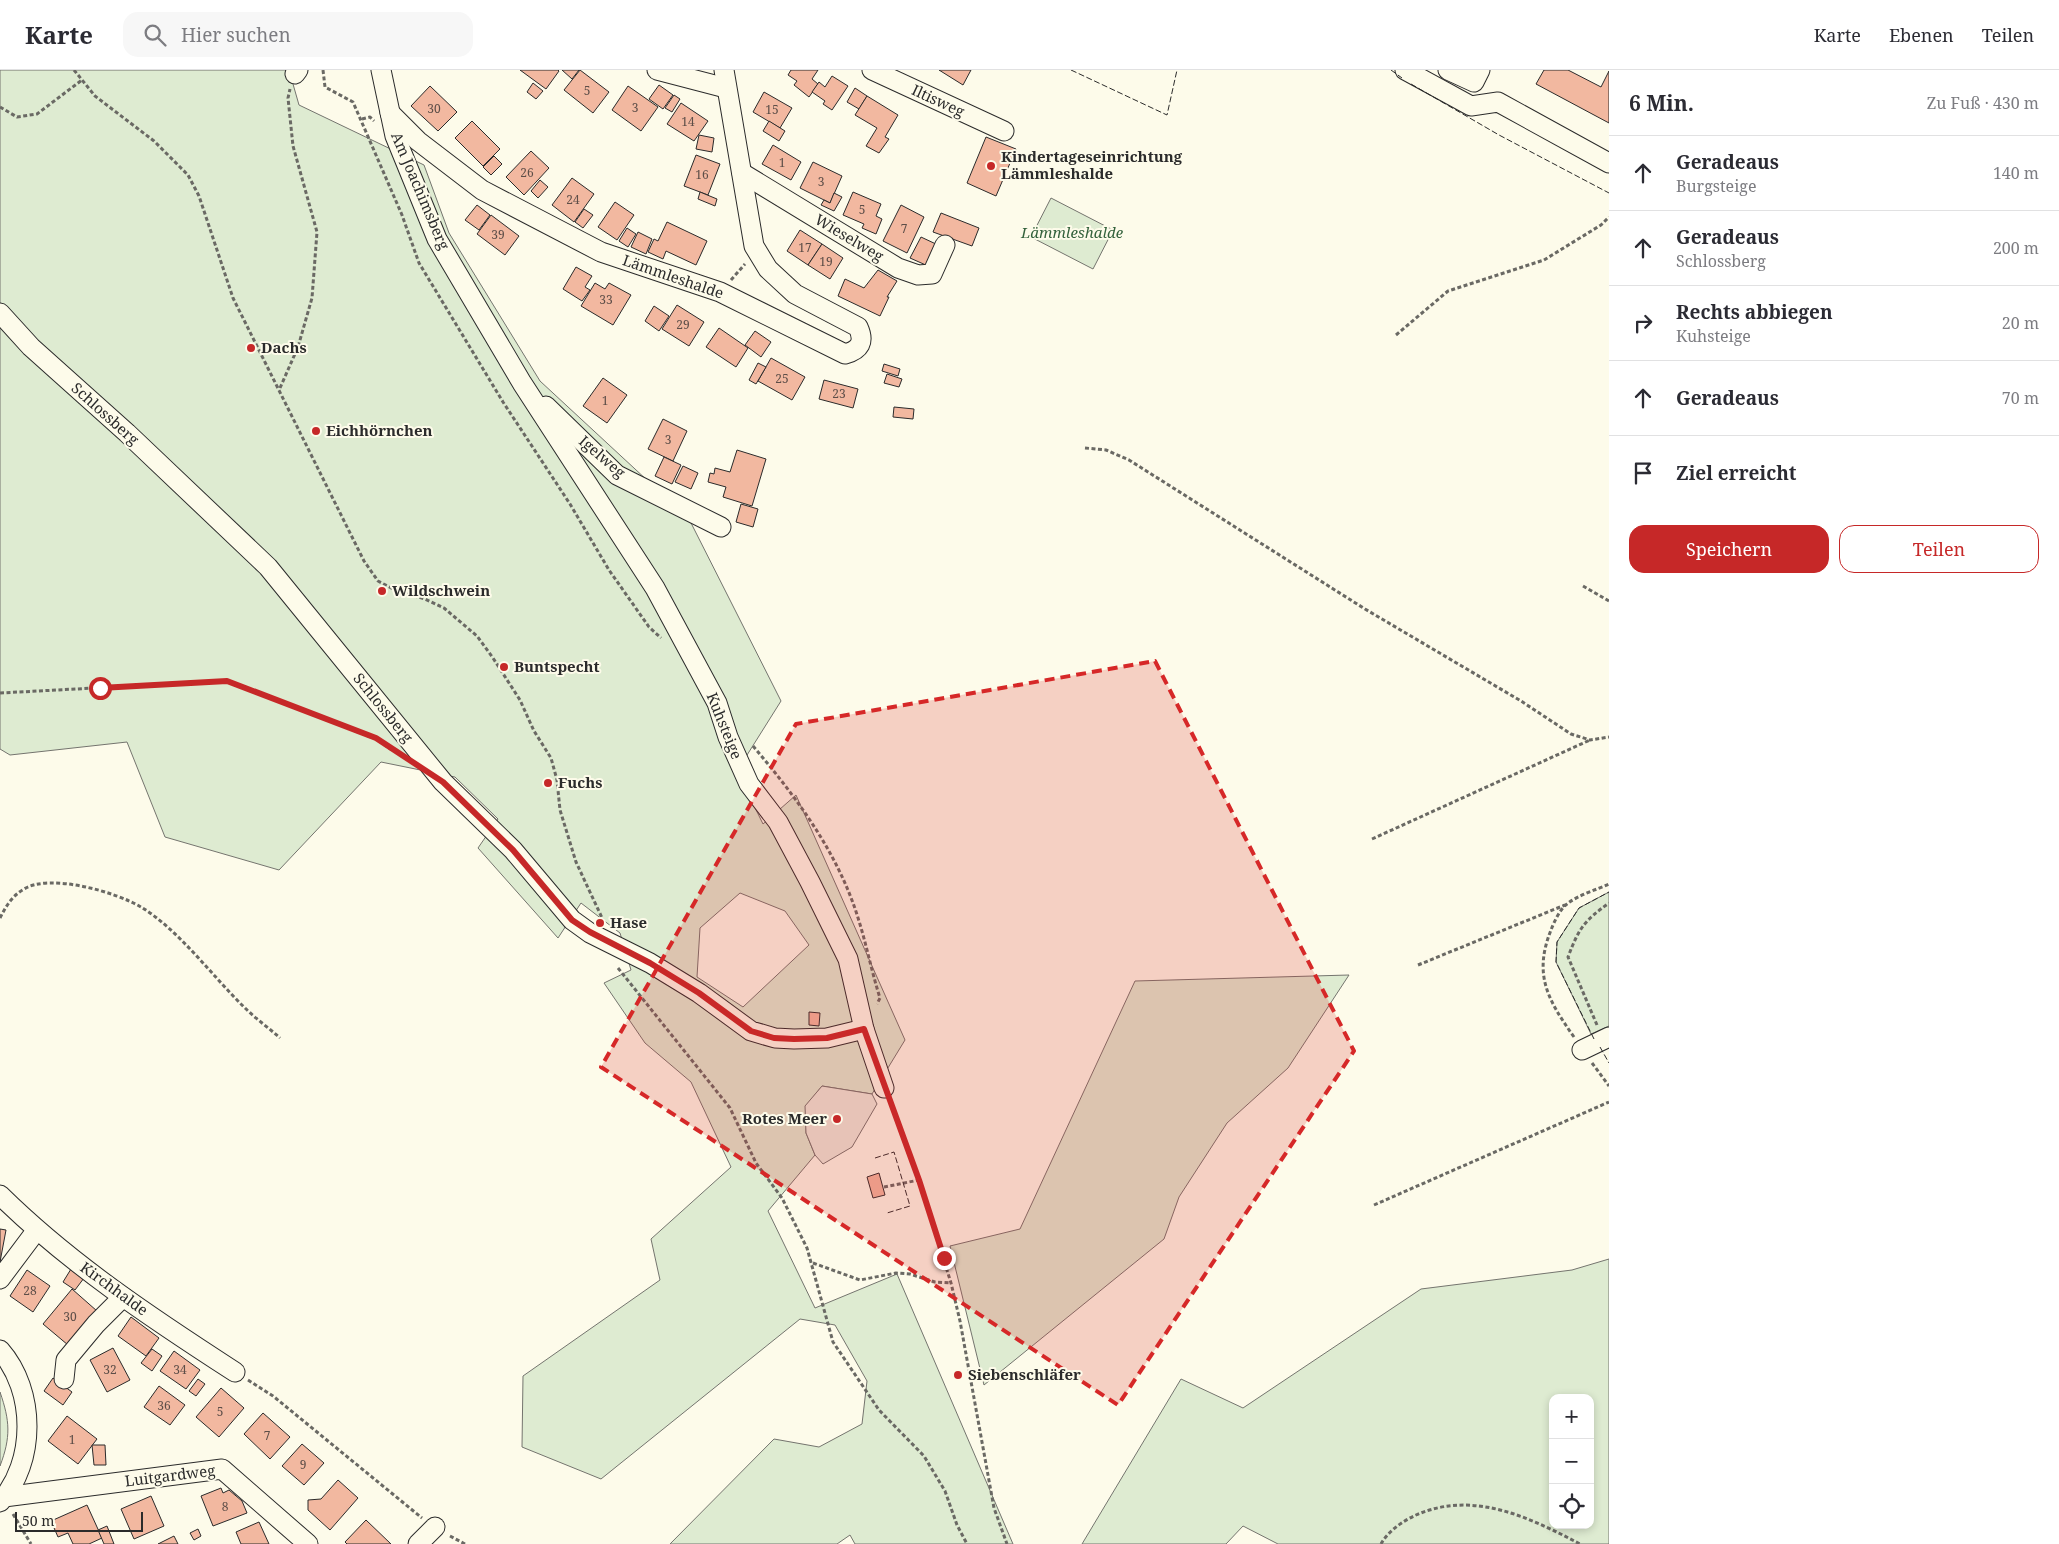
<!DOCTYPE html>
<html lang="de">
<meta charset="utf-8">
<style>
:root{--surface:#fff;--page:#f7f7f7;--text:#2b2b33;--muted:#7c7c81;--line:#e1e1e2;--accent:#c62828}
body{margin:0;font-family:"Noto Serif",serif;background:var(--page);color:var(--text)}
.controls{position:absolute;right:15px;bottom:15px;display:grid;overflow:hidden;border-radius:10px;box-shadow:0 2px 8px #0003}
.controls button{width:45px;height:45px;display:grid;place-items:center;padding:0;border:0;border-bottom:1px solid var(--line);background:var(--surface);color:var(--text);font:25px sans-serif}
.scale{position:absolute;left:15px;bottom:12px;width:128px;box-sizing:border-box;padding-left:5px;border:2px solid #2b2b2b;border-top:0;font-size:14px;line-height:18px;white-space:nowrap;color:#2b2b2b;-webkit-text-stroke:4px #fdfbea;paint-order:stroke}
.stop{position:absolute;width:15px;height:15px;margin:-11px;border:4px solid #c62828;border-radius:50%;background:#fff}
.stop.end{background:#c62828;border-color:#fff;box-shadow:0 1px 5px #0008}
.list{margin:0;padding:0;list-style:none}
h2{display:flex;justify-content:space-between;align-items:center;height:65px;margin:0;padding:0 20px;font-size:21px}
h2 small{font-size:16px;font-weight:400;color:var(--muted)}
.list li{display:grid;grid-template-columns:32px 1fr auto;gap:15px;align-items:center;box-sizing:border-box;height:75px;padding:0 20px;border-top:1px solid var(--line)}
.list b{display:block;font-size:19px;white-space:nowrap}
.list p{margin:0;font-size:16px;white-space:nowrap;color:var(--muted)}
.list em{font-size:16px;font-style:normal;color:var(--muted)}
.actions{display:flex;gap:10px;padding:15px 20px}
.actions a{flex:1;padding:11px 0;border:1px solid var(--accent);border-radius:15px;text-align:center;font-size:18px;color:var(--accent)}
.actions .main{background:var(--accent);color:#fff}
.icon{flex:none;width:28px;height:28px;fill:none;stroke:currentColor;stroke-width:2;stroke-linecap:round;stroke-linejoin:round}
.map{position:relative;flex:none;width:1609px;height:1474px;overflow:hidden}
header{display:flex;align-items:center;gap:30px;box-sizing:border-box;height:70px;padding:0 25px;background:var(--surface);border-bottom:1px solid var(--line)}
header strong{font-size:24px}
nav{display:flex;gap:28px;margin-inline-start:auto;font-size:18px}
.search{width:350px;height:45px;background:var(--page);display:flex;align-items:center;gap:12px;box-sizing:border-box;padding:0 18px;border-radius:15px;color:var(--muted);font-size:19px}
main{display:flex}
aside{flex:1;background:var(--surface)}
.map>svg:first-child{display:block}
</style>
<header>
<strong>Karte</strong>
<div class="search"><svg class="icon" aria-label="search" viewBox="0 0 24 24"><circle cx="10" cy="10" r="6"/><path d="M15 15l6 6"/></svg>Hier suchen</div>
<nav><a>Karte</a><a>Ebenen</a><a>Teilen</a></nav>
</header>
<main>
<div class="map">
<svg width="1609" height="1474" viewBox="0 0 1609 1474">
<rect width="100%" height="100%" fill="#fdfbea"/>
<g fill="#deebd1" stroke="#74746e" fill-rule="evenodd">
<path d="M 0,0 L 289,0 L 299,35 L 424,95 L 449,163 L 540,311 L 689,449 L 781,631 L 737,701 L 763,754 L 796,725 L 905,970 L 872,1024 L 822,1016 L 806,1036 L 806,1063 L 815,1085 L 768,1141 L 815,1238 L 897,1204 L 1013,1474 L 855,1474 L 850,1465 L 837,1474 L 670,1474 L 774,1369 L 819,1377 L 862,1354 L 867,1311 L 835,1255 L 800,1249 L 601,1409 L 522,1377 L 523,1306 L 660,1210 L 651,1169 L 731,1097 L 691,1012 L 645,973 L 604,913 L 631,900 L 620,863 L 581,833 L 558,868 L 478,778 L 498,749 L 455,707 L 381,692 L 279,800 L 165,767 L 127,672 L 10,685 L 0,679 ZM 740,823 L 785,841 L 809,875 L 743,937 L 697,907 L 700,858 Z"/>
<path d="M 1051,128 L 1113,160 L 1093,199 L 1031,167 Z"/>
<path d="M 1609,822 L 1609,956 L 1591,964 L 1556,892 L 1557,872 L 1579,838 Z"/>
<path d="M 1349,905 L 1288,998 L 1227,1053 L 1179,1127 L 1164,1169 L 984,1315 L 950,1176 L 1020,1159 L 1135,911 Z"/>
<path d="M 1609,1189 L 1609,1474 L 1278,1474 L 1243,1456 L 1226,1474 L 1082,1474 L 1181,1309 L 1243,1338 L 1421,1219 L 1572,1200 ZM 1553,1328 L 1590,1328 L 1590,1455 L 1553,1455 Z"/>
<path d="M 0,1322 C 10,1351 11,1367 0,1396 Z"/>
</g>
<path fill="#eceadb" stroke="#74746e" d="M 822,1016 L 872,1024 L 877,1034 L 852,1077 L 823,1094 L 815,1085 L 806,1063 L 805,1036 Z"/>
<g fill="#f2b8a0" stroke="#2b2b2b">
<path d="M 520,0 L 558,0 L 559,1 L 546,19 Z"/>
<path d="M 562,0 L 579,0 L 572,9 Z"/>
<path d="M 580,0 L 609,22 L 593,43 L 564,20 Z"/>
<path d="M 791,0 L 818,0 L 812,9 L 818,14 L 809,27 L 794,15 L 797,11 L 788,5 Z"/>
<path d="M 939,0 L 971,0 L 963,15 Z"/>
<path d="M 1544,0 L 1568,0 L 1601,17 L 1609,1 L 1609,53 L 1536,14 Z"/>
<path d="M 832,6 L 848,16 L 832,40 L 823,34 L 825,31 L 812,22 L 819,12 L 825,17 Z"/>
<path d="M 533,13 L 543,21 L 536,29 L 527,22 Z"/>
<path d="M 659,15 L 673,25 L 663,39 L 649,29 Z"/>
<path d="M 430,16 L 457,42 L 438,61 L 411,36 Z"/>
<path d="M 628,16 L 658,37 L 641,61 L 612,40 Z"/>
<path d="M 855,18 L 867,26 L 859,39 L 847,32 Z"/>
<path d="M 764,22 L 792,38 L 780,58 L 753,42 Z"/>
<path d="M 674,25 L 680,29 L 672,42 L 665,38 Z"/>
<path d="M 867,26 L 898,45 L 885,67 L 889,69 L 879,83 L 866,76 L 877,58 L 855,45 Z"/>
<path d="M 681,33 L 708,51 L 694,71 L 667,54 Z"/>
<path d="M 472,51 L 500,79 L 483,96 L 455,68 Z"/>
<path d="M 769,51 L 785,61 L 779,71 L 763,61 Z"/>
<path d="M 699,65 L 714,68 L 712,82 L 696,79 Z"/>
<path d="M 986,67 L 1016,79 L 996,126 L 967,113 Z"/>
<path d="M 773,75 L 801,92 L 791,110 L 762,94 Z"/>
<path d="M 531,81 L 549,98 L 524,125 L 506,107 Z"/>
<path d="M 696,85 L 720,94 L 708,125 L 684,116 Z"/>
<path d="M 494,86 L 502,94 L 491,105 L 483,97 Z"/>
<path d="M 813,92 L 842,106 L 830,133 L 800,118 Z"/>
<path d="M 572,108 L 594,124 L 574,152 L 552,135 Z"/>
<path d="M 540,110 L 548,117 L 538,128 L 531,121 Z"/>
<path d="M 700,122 L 717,129 L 715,136 L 698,129 Z"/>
<path d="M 853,122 L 881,134 L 876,146 L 882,149 L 876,164 L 862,158 L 864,154 L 843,145 Z"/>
<path d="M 834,123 L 842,127 L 834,141 L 821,135 L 824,130 L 830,133 Z"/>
<path d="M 615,132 L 634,145 L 617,170 L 598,157 Z"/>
<path d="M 477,135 L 490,145 L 479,160 L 465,150 Z"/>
<path d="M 901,135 L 924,147 L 907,183 L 883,171 Z"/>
<path d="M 584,139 L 593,145 L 583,158 L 575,152 Z"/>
<path d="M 941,143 L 979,158 L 972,176 L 933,162 Z"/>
<path d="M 491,145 L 519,166 L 505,185 L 477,164 Z"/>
<path d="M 667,152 L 707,171 L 696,195 L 666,181 L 663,189 L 648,182 L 654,169 L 658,171 Z"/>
<path d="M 627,158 L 636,164 L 628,177 L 619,171 Z"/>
<path d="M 800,160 L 822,174 L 808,195 L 787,181 Z"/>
<path d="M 638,162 L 652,169 L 646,184 L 631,177 Z"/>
<path d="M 921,167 L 938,175 L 928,196 L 910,188 Z"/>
<path d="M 822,174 L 843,188 L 830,209 L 808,195 Z"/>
<path d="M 576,197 L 592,206 L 585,217 L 590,220 L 582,231 L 563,219 Z"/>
<path d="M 878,200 L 897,211 L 887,227 L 889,227 L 880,246 L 838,226 L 845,209 L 864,218 Z"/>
<path d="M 595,213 L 605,219 L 609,213 L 631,225 L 613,255 L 581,236 Z"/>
<path d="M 677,235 L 704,252 L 689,276 L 662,259 Z"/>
<path d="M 654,236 L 669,246 L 659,261 L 645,251 Z"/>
<path d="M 719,258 L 748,278 L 736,297 L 706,277 Z"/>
<path d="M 755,261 L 771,272 L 761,287 L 745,275 Z"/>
<path d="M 771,288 L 805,307 L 792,330 L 758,311 Z"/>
<path d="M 758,293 L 766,297 L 756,314 L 749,310 Z"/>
<path d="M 884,294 L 900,299 L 898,306 L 882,301 Z"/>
<path d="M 887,304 L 902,309 L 899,317 L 884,313 Z"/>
<path d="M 603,308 L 627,325 L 607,353 L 583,336 Z"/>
<path d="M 824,310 L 858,319 L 853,338 L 819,329 Z"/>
<path d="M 894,337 L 914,339 L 913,349 L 893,347 Z"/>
<path d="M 663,349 L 687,361 L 673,391 L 648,379 Z"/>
<path d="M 737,380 L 766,389 L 752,436 L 723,427 L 726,417 L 708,412 L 710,403 L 714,404 L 715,398 L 730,402 Z"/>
<path d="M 664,387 L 681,395 L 672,414 L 655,406 Z"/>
<path d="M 683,396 L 698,403 L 691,419 L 675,412 Z"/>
<path d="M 741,434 L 758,439 L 753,457 L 736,452 Z"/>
<path d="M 809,942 L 820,943 L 819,956 L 809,955 Z"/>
<path d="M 879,1103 L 885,1125 L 873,1128 L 867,1107 Z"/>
<path d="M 0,1159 L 6,1160 L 0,1192 Z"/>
<path d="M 71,1199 L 84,1208 L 75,1220 L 63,1212 Z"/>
<path d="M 27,1200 L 50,1216 L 33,1242 L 10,1226 Z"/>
<path d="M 72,1219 L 97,1241 L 68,1275 L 43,1254 Z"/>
<path d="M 131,1247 L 159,1268 L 146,1286 L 118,1266 Z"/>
<path d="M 113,1278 L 130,1310 L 107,1322 L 90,1290 Z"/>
<path d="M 152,1279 L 162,1286 L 152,1301 L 141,1293 Z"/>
<path d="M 174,1281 L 200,1300 L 186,1319 L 160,1301 Z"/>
<path d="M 53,1308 L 72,1322 L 63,1335 L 44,1321 Z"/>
<path d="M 198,1309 L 205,1314 L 196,1326 L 189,1321 Z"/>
<path d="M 159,1316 L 185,1335 L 170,1355 L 144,1337 Z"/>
<path d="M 221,1318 L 244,1338 L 219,1367 L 196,1347 Z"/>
<path d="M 263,1343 L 290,1367 L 270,1389 L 244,1364 Z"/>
<path d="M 67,1346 L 97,1369 L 78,1394 L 48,1371 Z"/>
<path d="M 302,1374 L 324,1393 L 304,1415 L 282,1396 Z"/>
<path d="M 92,1375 L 105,1375 L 106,1395 L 94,1395 Z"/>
<path d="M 338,1410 L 358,1428 L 330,1460 L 308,1440 L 308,1430 L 321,1429 Z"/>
<path d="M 221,1418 L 223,1423 L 229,1420 L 242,1431 L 247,1443 L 213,1456 L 201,1426 Z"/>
<path d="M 151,1426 L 164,1456 L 134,1469 L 121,1439 Z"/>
<path d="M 87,1435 L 102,1468 L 89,1474 L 73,1474 L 68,1463 L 58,1467 L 51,1451 Z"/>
<path d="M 366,1450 L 391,1474 L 347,1474 L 345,1472 Z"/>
<path d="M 259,1452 L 269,1474 L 241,1474 L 236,1462 Z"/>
<path d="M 107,1456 L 114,1474 L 104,1474 L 98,1460 Z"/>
<path d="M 198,1459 L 201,1466 L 194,1470 L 190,1463 Z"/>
<path d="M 174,1466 L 178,1474 L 158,1474 Z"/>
</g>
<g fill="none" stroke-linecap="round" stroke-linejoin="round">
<g stroke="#2b2b2b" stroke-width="21">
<g id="minor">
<path d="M 381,0 L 395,66 L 437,169 L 522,313 L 655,518 L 717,633 L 728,667 L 749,714 L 778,752 L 810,812 L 848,889 L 864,959 L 884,1018"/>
<path d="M 657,0 L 726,18"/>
<path d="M 872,0 L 1004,61"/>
<path d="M 1405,0 L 1471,36 L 1498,32 L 1609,93"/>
<path d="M 1448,0 L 1474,12 L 1480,0"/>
<path d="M 295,4 L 298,0"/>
<path d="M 390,43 L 418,71 L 482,120 L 601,182 L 720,222 L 845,284 C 860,280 865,272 858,257 L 795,224 L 768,199 L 754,176 L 724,0"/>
<path d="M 742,103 L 898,198 L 918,205 L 932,204 L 945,175"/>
<path d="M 0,243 L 31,277 L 127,363 L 268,497 L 443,712 L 513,780 L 572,850 L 590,863 L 650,893 L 699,923 L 751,961 L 775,968 L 794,969 L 827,968 L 864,959"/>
<path d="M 546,336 L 617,405 L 721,457"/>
<path d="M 1582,980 L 1609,967"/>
<path d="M 0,1125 C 70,1194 153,1249 235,1302"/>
<path d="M 0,1209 L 36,1161"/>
<path d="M 0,1280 C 36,1321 36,1392 0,1432"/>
<path d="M 64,1309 L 66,1290 L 96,1254 L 123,1227"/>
<path d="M 4,1427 L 222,1399 L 308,1474"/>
<path d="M 418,1474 L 435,1457"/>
</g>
</g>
<g stroke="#6a6964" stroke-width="3" stroke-dasharray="4 2.5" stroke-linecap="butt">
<path d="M 74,0 L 95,26 L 154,71 L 188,105 L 199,126 L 233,228 L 364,491 L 378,511 L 397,521 L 425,529 L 444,538 L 477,566 L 493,588 L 520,630 L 534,661 L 551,688 L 557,710 L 560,740 L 576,792 L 603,850"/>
<path d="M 323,0 L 325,17 L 353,32 L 402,145 L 419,193 L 503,332 L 570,434 L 609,500 L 649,557 L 661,568"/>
<path d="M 0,37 L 17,47 L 37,44 L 82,10"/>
<path d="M 362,49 L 370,47 L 374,51"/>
<path d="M 731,210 L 745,194"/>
<path d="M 1396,265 L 1448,221 L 1544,190 L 1601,155 L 1609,147"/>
<path d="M 280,318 L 298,277 L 312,228 L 317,162 L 293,76 L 288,28 L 290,19"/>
<path d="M 1085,378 L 1106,380 L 1129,390 L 1365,539 L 1521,631 L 1571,664 L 1590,670 L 1609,667"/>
<path d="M 1583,516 L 1609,531"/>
<path d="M 0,623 L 227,611 L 376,669 L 392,680"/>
<path d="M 753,676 C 797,728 839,784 859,851 C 867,877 872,903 880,928 L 877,934"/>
<path d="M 1372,769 L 1590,670"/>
<path d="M 0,848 C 6,836 12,826 24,819 C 50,803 116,822 141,837 C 179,860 213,907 245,938 C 256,949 269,958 280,968"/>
<path d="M 1418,895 L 1565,835"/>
<path d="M 618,898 L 730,1038 L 756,1093 L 782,1128 L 807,1178 L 833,1272 L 879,1340 L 924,1386 L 945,1421 L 957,1455 L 967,1474"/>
<path d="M 1597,955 L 1568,887 C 1579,858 1584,851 1609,833"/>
<path d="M 1574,967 C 1548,930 1533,905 1551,860 C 1554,852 1560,839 1567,834 C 1578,825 1596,820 1609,814"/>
<path d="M 1592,993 L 1609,1016"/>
<path d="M 890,1032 L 919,1110 L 951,1213 L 960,1251 L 994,1438 L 1007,1474"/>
<path d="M 884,1117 L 919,1110"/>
<path d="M 1374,1135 L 1609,1032"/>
<path d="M 813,1193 L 860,1210 L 896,1203 L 910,1204 L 935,1212 L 951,1213"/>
<path d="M 248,1310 L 273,1326 L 422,1448"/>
<path d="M 13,1444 L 31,1474"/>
<path d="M 450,1466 L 465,1474"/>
<path d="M 1381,1474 C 1388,1461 1403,1451 1416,1445 C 1473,1420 1529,1447 1580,1474"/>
</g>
<use href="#minor" stroke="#fdfbea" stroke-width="19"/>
<g stroke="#2b2b2b" stroke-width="1" stroke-dasharray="6 2.5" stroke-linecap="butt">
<path d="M 1071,0 L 1167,45 L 1177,0"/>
<path d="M 1391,0 L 1402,8"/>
<path d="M 1411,14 L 1499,65 L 1609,123"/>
<path d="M 1594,969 L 1556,892 L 1557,872 L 1579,838 L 1609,822"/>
<path d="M 1600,977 L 1609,993"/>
<path d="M 875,1088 L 894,1082 L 910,1136 L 887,1143"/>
</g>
</g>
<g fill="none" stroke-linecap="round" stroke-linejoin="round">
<path stroke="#c62828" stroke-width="6" d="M 100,618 L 227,611 L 376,668 L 443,712 L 513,780 L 572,850 L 590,862 L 650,893 L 699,923 L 751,961 L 774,968 L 794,969 L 827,968 L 864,959 L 919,1110 L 944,1188"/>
</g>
<path fill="#d62828" fill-opacity="0.2" stroke="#d62828" stroke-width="4" stroke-dasharray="10 6" stroke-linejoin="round" d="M 1155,591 L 1354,981 L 1118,1335 L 601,997 L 796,654 Z"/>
<g fill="#c62828" stroke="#fdfbea" stroke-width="2">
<circle cx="991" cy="96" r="5"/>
<circle cx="251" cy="278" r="5"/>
<circle cx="316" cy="361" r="5"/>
<circle cx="382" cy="521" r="5"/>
<circle cx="504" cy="597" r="5"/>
<circle cx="548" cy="713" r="5"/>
<circle cx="600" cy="853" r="5"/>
<circle cx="837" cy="1049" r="5"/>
<circle cx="958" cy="1305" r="5"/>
</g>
<g text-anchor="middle" stroke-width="4" stroke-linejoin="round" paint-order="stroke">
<g font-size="12" fill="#5d4e48">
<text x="587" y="25">5</text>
<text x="635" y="42">3</text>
<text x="434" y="43">30</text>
<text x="772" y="44">15</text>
<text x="688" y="56">14</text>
<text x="782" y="97">1</text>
<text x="527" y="107">26</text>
<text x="702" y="109">16</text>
<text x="821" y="116">3</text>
<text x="573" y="134">24</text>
<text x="862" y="144">5</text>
<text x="904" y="163">7</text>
<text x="498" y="169">39</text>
<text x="805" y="182">17</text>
<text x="826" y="196">19</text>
<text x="606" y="234">33</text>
<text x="683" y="259">29</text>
<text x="782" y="313">25</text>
<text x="839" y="328">23</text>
<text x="605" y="335">1</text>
<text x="668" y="374">3</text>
<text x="30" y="1225">28</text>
<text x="70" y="1251">30</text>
<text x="110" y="1304">32</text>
<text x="180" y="1304">34</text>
<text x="164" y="1340">36</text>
<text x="220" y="1346">5</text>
<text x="267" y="1370">7</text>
<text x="72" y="1374">1</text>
<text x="303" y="1399">9</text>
<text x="225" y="1441">8</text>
</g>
<g font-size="15" fill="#2b2b2b" stroke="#fdfbea">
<text transform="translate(938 31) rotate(25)" y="5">Iltisweg</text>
<text transform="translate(420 121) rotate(67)" y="5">Am Joachimsberg</text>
<text transform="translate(849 168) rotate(31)" y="5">Wieselweg</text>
<text transform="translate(673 207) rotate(19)" y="5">Lämmleshalde</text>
<text transform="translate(105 344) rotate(42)" y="5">Schlossberg</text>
<text transform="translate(602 387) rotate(41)" y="5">Igelweg</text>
<text transform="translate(383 638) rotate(51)" y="5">Schlossberg</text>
<text transform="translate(724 656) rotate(68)" y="5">Kuhsteige</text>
<text transform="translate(114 1219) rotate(36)" y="5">Kirchhalde</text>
<text transform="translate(170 1406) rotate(-7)" y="5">Luitgardweg</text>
</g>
<g font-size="15" font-weight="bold" fill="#2b2b2b" stroke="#fdfbea" text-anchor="start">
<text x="1001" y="92">Kindertageseinrichtung<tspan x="1001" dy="17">Lämmleshalde</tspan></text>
<text x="261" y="283">Dachs</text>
<text x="326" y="366">Eichhörnchen</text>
<text x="392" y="526">Wildschwein</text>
<text x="514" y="602">Buntspecht</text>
<text x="558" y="718">Fuchs</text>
<text x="610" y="858">Hase</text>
<text x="827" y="1054" text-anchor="end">Rotes Meer</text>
<text x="968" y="1310">Siebenschläfer</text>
</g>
<g font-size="15" font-style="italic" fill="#34623c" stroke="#fdfbea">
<text x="1072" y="168">Lämmleshalde</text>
</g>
</g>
</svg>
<div class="controls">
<button>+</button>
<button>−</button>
<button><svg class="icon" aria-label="locate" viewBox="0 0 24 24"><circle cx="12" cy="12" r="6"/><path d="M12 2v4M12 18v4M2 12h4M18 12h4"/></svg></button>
</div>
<div class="scale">50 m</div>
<div class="stop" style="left:100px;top:618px"></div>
<div class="stop end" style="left:944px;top:1188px"></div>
</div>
<aside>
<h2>6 Min.<small>Zu Fuß · 430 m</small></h2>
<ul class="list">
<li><svg class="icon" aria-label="ahead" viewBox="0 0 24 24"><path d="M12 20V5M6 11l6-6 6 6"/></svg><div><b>Geradeaus</b><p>Burgsteige</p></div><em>140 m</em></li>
<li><svg class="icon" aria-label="ahead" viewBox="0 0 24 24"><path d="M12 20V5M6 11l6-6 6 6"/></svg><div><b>Geradeaus</b><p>Schlossberg</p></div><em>200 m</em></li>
<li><svg class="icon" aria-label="right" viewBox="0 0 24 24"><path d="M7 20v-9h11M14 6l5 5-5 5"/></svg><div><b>Rechts abbiegen</b><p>Kuhsteige</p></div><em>20 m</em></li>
<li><svg class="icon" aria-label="ahead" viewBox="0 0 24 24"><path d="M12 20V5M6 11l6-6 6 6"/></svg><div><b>Geradeaus</b></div><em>70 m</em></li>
<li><svg class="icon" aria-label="arrive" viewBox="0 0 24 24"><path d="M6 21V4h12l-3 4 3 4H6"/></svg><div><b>Ziel erreicht</b></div></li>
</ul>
<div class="actions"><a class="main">Speichern</a><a>Teilen</a></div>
</aside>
</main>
